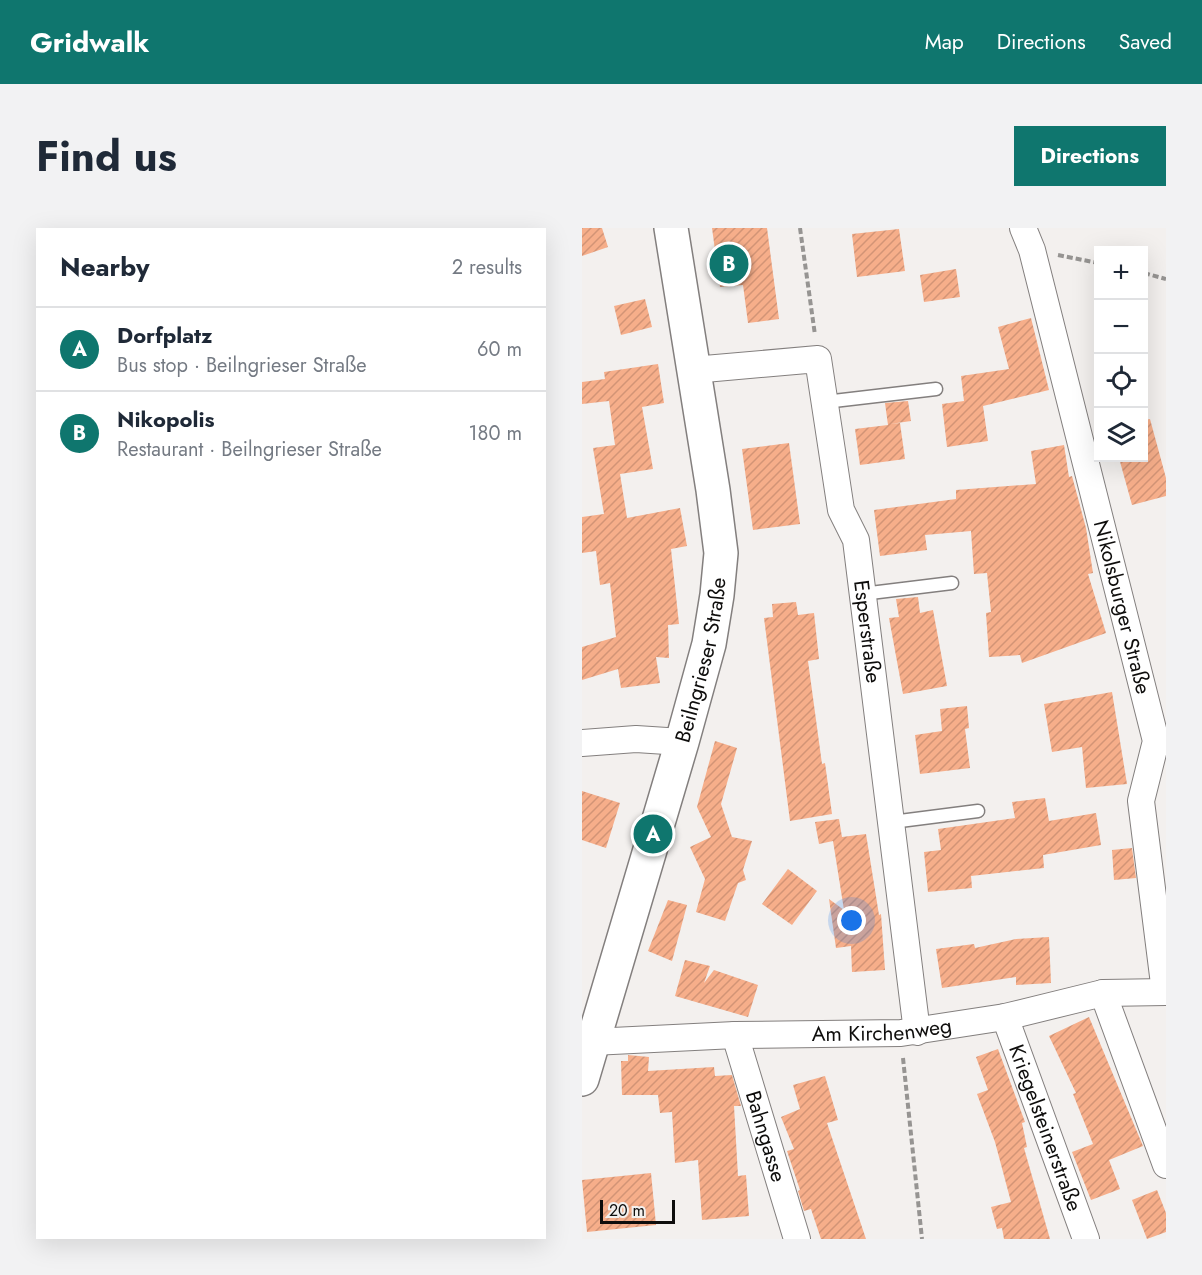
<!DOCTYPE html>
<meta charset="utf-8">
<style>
:root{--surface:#fff;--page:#f2f2f3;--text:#1f2937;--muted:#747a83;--line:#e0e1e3;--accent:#0f766e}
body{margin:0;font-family:Jost,sans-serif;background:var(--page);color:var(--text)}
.controls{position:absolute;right:18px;top:18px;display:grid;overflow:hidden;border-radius:0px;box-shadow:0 6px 24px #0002}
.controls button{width:54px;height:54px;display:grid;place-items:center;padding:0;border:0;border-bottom:2px solid var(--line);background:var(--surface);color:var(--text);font:30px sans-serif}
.scale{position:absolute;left:18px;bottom:15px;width:75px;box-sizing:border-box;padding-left:6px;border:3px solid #0e0d0c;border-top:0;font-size:16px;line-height:21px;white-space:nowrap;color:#0e0d0c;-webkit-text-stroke:4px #f3f0ee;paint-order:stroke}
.you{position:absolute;left:270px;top:693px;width:21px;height:21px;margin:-15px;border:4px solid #fff;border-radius:50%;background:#1a73e8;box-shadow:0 0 0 9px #1a73e833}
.badge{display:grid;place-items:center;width:39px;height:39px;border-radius:50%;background:var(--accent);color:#fff;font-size:20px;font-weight:700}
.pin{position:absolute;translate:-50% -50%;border:3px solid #fff;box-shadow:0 2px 6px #0006}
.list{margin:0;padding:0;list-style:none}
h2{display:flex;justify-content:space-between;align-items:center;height:78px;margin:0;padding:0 24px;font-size:26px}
h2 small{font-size:20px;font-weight:400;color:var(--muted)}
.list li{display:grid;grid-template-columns:39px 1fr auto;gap:18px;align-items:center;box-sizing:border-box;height:84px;padding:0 24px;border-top:2px solid var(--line)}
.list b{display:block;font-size:22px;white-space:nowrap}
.list p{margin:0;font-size:20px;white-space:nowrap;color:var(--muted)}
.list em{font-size:20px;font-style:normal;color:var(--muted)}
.icon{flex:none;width:33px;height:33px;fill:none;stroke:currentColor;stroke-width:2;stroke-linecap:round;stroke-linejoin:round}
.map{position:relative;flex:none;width:584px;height:1011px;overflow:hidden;border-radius:0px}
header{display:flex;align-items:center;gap:36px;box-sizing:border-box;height:84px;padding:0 30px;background:var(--accent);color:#fff}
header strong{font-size:28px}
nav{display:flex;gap:33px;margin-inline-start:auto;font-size:21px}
.intro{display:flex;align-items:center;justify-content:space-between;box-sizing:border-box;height:144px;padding:0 36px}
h1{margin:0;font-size:42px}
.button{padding:15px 27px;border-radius:0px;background:var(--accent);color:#fff;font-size:21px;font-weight:700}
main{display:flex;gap:36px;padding:0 36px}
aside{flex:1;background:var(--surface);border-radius:0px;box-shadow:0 6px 24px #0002}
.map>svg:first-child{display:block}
</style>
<header>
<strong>Gridwalk</strong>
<nav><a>Map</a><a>Directions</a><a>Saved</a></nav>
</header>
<div class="intro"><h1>Find us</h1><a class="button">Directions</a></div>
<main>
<aside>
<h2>Nearby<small>2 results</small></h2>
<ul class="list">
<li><span class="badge">A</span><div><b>Dorfplatz</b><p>Bus stop · Beilngrieser Straße</p></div><em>60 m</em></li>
<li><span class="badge">B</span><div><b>Nikopolis</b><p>Restaurant · Beilngrieser Straße</p></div><em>180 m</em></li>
</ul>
</aside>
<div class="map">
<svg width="584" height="1011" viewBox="0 0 584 1011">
<defs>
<pattern id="building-hatch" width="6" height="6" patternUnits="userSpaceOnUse" patternTransform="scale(1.5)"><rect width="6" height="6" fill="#f6ae8a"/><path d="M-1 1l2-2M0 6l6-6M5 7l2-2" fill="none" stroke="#d29476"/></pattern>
</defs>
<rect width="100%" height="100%" fill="#f3f0ee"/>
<g fill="url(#building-hatch)">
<path d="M 0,0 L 20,0 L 26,19 L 0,28 Z"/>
<path d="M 130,0 L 185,0 L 197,91 L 166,95 L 161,57 L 138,59 Z"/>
<path d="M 317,1 L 323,43 L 275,49 L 270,6 Z"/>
<path d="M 374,41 L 378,69 L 342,74 L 338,47 Z"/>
<path d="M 63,71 L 70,99 L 39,107 L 32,78 Z"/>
<path d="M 449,90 L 467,162 L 401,178 L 406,213 L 365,219 L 360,176 L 382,173 L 379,148 L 427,141 L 416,99 Z"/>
<path d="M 76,136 L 82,175 L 60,179 L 71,241 L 38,246 L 45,290 L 98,280 L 105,318 L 89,321 L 97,396 L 86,397 L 87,430 L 74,429 L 78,455 L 39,460 L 36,441 L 0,452 L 0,419 L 34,409 L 28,355 L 18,357 L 14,323 L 0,325 L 0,289 L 22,286 L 11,220 L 33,217 L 27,173 L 0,176 L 0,154 L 23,151 L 22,144 Z"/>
<path d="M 326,173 L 329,193 L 308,196 L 318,195 L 323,231 L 278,237 L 273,201 L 306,197 L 303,175 Z"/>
<path d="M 568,191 L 584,250 L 584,268 L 550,277 L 537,230 L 561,230 L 561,192 Z"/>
<path d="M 207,215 L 218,296 L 171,302 L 160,221 Z"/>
<path d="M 482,217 L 487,249 L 490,248 L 504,300 L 511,345 L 506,346 L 524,405 L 440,435 L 438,427 L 407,429 L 404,385 L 409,384 L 405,345 L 392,346 L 389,303 L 343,307 L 345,322 L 298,328 L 292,282 L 374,271 L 374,262 L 454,256 L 449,223 Z"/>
<path d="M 336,369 L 338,385 L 351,382 L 365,458 L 321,466 L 307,390 L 317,389 L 314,371 Z"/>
<path d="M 214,374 L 216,387 L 232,385 L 237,431 L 226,433 L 240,536 L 243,535 L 250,586 L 208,593 L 182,390 L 191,389 L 190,376 Z"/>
<path d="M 530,464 L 545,556 L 504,560 L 500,519 L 470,524 L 462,476 Z"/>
<path d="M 385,478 L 387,500 L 383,501 L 388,540 L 338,546 L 333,507 L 360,503 L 358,481 Z"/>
<path d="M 133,513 L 155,520 L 139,576 L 150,609 L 170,613 L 161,642 L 164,652 L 156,655 L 143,693 L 114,684 L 123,651 L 108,619 L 129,609 L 115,579 Z"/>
<path d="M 0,563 L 38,575 L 24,620 L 0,612 Z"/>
<path d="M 463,570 L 467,593 L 514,585 L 519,617 L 461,627 L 462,640 L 389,648 L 390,660 L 346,664 L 342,624 L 359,622 L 356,601 L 433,590 L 430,574 Z"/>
<path d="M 257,591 L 260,609 L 284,606 L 297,687 L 299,686 L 303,742 L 270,744 L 269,718 L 254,720 L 247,671 L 262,682 L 251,613 L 237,616 L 233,594 Z"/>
<path d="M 550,620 L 554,650 L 532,652 L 530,622 Z"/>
<path d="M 206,641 L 235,663 L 210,697 L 180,676 Z"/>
<path d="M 86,672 L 105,677 L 90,733 L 66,723 Z"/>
<path d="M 467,709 L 469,755 L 434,757 L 434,749 L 360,760 L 354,721 L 392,716 L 393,720 L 434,711 Z"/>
<path d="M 103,732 L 128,738 L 122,755 L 132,742 L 176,757 L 166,789 L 93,768 Z"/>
<path d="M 507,789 L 561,918 L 527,932 L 538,961 L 509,972 L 490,924 L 511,916 L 491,866 L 494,865 L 467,808 Z"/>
<path d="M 416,821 L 443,894 L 440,895 L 445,919 L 442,920 L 468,1011 L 422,1011 L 420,1000 L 415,1001 L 409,979 L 429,974 L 413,914 L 395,866 L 406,862 L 394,829 Z"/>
<path d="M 46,827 L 67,829 L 66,843 L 132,839 L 133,848 L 150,847 L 159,878 L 152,878 L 156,948 L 164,947 L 167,988 L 120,992 L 116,932 L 93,935 L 90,884 L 78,885 L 76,867 L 40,867 L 39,833 L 46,833 Z"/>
<path d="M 243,848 L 256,892 L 245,895 L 284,1011 L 239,1011 L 229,981 L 222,983 L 216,963 L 218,962 L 205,923 L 212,921 L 199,889 L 218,881 L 211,857 Z"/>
<path d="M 69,945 L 74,997 L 5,1004 L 0,952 Z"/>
<path d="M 575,962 L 584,985 L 584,1004 L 565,1011 L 550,972 Z"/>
</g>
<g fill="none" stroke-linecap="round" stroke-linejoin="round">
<g stroke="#837f7e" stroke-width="15">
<g id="service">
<path d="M 243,174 L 354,161"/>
<path d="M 280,366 L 370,355"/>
<path d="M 310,594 L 396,583"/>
</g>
</g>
<g stroke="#837f7e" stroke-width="28">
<g id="minor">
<path id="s1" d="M 441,0 L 450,22 L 574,513 L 559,573 L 583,764"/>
<path id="s2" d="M 111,142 L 236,131 L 259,282 L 274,312 L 335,804"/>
<path d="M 0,515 L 54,511 L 100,514"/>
<path d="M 521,765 L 584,937"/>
<path id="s3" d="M 423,789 L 504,1011"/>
<path id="s4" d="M 153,807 L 215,1011"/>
<path id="s5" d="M 10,814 L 153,807 L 319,805 L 423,789 L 521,765 L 584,764"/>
</g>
</g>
<g stroke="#837f7e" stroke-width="36">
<g id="secondary">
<path id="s6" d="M 0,851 L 100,514 L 127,416 L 135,367 L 139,325 L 131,262 L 89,0"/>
</g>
</g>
<g stroke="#969492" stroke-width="4" stroke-dasharray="6 3" stroke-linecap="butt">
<path d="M 218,0 L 233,107"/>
<path d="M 476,27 L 516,35"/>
<path d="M 562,45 L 584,51"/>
<path d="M 321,830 L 340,1011"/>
</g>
<use href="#service" stroke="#fff" stroke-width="12"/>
<use href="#minor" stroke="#fff" stroke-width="26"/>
<use href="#secondary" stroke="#fff" stroke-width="33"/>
</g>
<g text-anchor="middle" stroke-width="6" stroke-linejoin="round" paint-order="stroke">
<g font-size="21" fill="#0e0d0c" stroke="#f3f0ee">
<text dy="7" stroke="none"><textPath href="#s1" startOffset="392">Nikolsburger Straße</textPath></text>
<text dy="7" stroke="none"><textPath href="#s2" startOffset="404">Esperstraße</textPath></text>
<text dy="7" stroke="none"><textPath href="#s6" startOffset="436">Beilngrieser Straße</textPath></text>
<text dy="7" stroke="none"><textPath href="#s5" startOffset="290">Am Kirchenweg</textPath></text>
<text dy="7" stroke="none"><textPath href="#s3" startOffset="118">Kriegelsteinerstraße</textPath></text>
<text dy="7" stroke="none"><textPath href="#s4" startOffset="106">Bahngasse</textPath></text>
</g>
</g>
</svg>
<div class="controls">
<button>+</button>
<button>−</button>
<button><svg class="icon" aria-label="locate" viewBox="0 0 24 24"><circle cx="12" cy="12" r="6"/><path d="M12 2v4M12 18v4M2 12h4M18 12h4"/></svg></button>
<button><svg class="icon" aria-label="layers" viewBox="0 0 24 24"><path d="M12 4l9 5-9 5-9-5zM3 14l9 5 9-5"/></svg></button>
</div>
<div class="scale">20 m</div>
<div class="you"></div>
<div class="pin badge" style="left:71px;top:606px">A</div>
<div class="pin badge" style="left:147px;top:36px">B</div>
</div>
</main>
